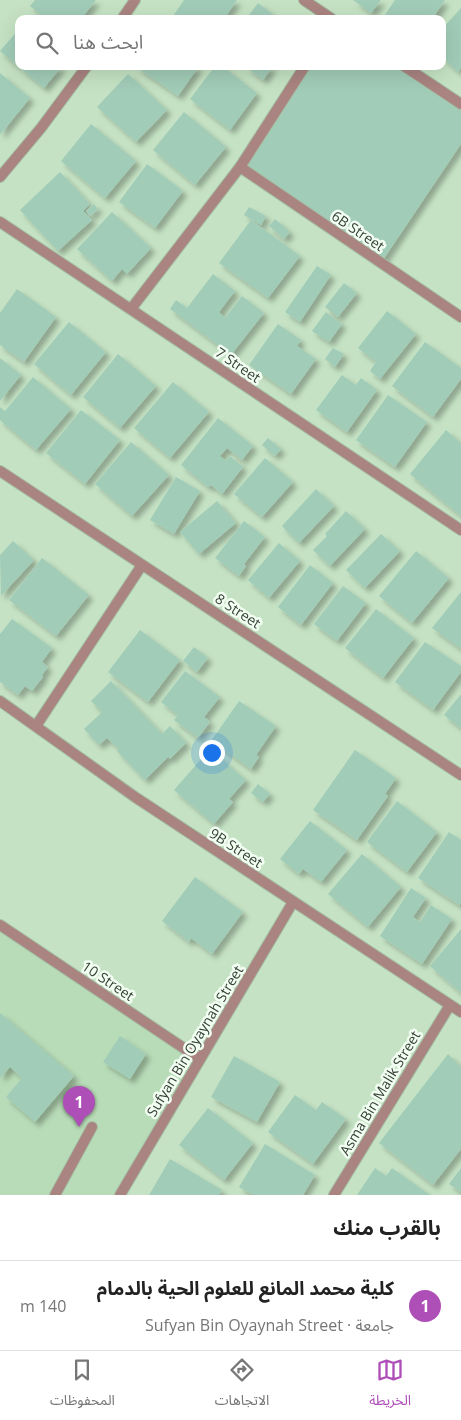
<!DOCTYPE html>
<html lang="ar">
<meta charset="utf-8">
<style>
:root{--surface:#fff;--page:#f2f2f2;--text:#222;--muted:#767676;--line:#e0e0e0;--accent:#ae4eb7}
body{margin:0;font-family:"Open Sans","Noto Sans Arabic",sans-serif;background:var(--page);color:var(--text);direction:rtl}
.you{position:absolute;left:211px;top:752px;width:18px;height:18px;margin:-12px;border:4px solid #fff;border-radius:50%;background:#1a73e8;box-shadow:0 0 0 8px #1a73e833}
.badge{display:grid;place-items:center;width:32px;height:32px;border-radius:50%;background:var(--accent);color:#fff;font-size:16px;font-weight:700}
.pin{position:absolute;translate:-50% -41px;filter:drop-shadow(0 1px 2px #0008)}
.pin::after{content:'';position:absolute;top:26px;width:18px;height:15px;background:inherit;clip-path:polygon(0 0,100% 0,50% 100%)}
.list{margin:0;padding:0;list-style:none}
h2{display:flex;justify-content:space-between;align-items:center;height:65px;margin:0;padding:0 20px;font-size:21px}
h2 small{font-size:16px;font-weight:400;color:var(--muted)}
.list li{display:grid;grid-template-columns:32px 1fr auto;gap:15px;align-items:center;box-sizing:border-box;height:90px;padding:0 20px;border-top:1px solid var(--line)}
.list b{display:block;font-size:19px;white-space:nowrap}
.list p{margin:0;font-size:16px;white-space:nowrap;color:var(--muted)}
.list em{font-size:16px;font-style:normal;color:var(--muted)}
.icon{flex:none;width:28px;height:28px;fill:none;stroke:currentColor;stroke-width:2;stroke-linecap:round;stroke-linejoin:round}
.map{position:relative;flex:none;width:461px;height:1195px;overflow:hidden;direction:ltr}
.search{position:absolute;background:var(--surface);box-shadow:0 5px 20px #0002;left:15px;right:15px;top:15px;height:55px;display:flex;align-items:center;gap:12px;box-sizing:border-box;padding:0 18px;border-radius:10px;color:var(--muted);font-size:19px}
.sheet{height:155px;background:var(--surface)}
nav{display:flex;justify-content:space-around;align-items:center;box-sizing:border-box;height:70px;border-top:1px solid var(--line);background:var(--surface);font-size:14px;color:var(--muted)}
nav a{display:grid;justify-items:center;gap:2px}
nav .on{color:var(--accent)}
.map>svg:first-child{display:block}
</style>
<div class="map">
<svg width="461" height="1195" viewBox="0 0 461 1195">
<defs>
<filter id="shadow"><feDropShadow dx="4.5" dy="4.5" stdDeviation="2.5" flood-color="#0004"/></filter>
</defs>
<rect width="100%" height="100%" fill="#c5e3c4"/>
<path fill="#b8dcb7" d="M 0,925 L 200,1059 L 114,1195 L 0,1195 Z"/>
<g fill="#a1ccb8" filter="url(#shadow)">
<path d="M 35,0 L 96,0 L 81,19 L 46,19 L 30,6 Z"/>
<path d="M 184,0 L 237,0 L 224,19 L 171,19 Z"/>
<path d="M 353,0 L 381,0 L 371,13 Z"/>
<path d="M 395,0 L 445,0 L 432,19 L 382,19 Z"/>
<path d="M 258,3 L 279,19 L 246,19 Z"/>
<path d="M 461,8 L 461,68 L 458,72 L 442,57 L 442,29 Z"/>
<path d="M 19,29 L 19,66 L 62,66 L 44,88 L 0,51 Z"/>
<path d="M 135,66 L 199,66 L 178,96 Z"/>
<path d="M 215,66 L 222,66 L 257,93 L 230,130 L 190,99 Z"/>
<path d="M 245,66 L 273,66 L 263,80 Z"/>
<path d="M 305,66 L 404,66 L 461,104 L 461,144 L 381,263 L 240,167 Z"/>
<path d="M 0,73 L 30,98 L 0,135 Z"/>
<path d="M 128,74 L 167,110 L 136,142 L 97,107 Z"/>
<path d="M 184,112 L 226,147 L 195,185 L 153,150 Z"/>
<path d="M 91,124 L 136,161 L 105,198 L 61,161 Z"/>
<path d="M 147,164 L 183,191 L 155,228 L 119,202 Z"/>
<path d="M 60,172 L 90,204 L 83,211 L 92,220 L 58,251 L 20,210 Z"/>
<path d="M 94,204 L 98,209 L 90,216 L 86,211 Z"/>
<path d="M 249,207 L 266,216 L 261,225 L 244,215 Z"/>
<path d="M 112,212 L 151,248 L 127,274 L 122,269 L 112,281 L 77,249 Z"/>
<path d="M 275,219 L 290,232 L 284,239 L 269,226 Z"/>
<path d="M 251,220 L 300,256 L 268,298 L 219,263 Z"/>
<path d="M 317,266 L 331,275 L 300,322 L 285,312 Z"/>
<path d="M 213,274 L 235,291 L 219,312 L 225,318 L 242,296 L 264,313 L 231,355 L 170,309 L 176,300 L 187,308 Z"/>
<path d="M 344,283 L 357,293 L 338,317 L 325,307 Z"/>
<path d="M 17,289 L 56,317 L 24,362 L 0,345 L 0,313 Z"/>
<path d="M 387,311 L 416,334 L 380,379 L 370,371 L 376,362 L 358,348 Z"/>
<path d="M 326,312 L 342,324 L 329,342 L 312,331 Z"/>
<path d="M 69,322 L 106,352 L 71,395 L 34,364 Z"/>
<path d="M 278,324 L 301,340 L 297,346 L 316,359 L 291,394 L 249,365 Z"/>
<path d="M 425,342 L 461,368 L 461,379 L 433,417 L 392,386 Z"/>
<path d="M 333,348 L 344,354 L 335,367 L 325,359 Z"/>
<path d="M 118,354 L 156,386 L 120,428 L 83,397 Z"/>
<path d="M 0,358 L 21,375 L 0,401 Z"/>
<path d="M 342,375 L 356,385 L 361,378 L 377,390 L 347,432 L 316,410 Z"/>
<path d="M 33,377 L 71,409 L 36,450 L 0,420 L 0,407 L 5,411 Z"/>
<path d="M 173,382 L 209,412 L 170,458 L 134,428 Z"/>
<path d="M 388,395 L 427,422 L 395,467 L 356,440 Z"/>
<path d="M 81,410 L 120,440 L 85,484 L 46,453 Z"/>
<path d="M 218,418 L 253,446 L 242,460 L 227,448 L 220,456 L 226,461 L 230,456 L 243,467 L 222,494 L 211,485 L 208,487 L 181,465 Z"/>
<path d="M 446,430 L 461,443 L 461,516 L 410,474 Z"/>
<path d="M 268,438 L 281,449 L 275,456 L 262,445 Z"/>
<path d="M 131,442 L 169,475 L 132,516 L 95,484 Z"/>
<path d="M 265,458 L 293,482 L 262,517 L 234,494 Z"/>
<path d="M 176,477 L 200,491 L 174,534 L 150,520 Z"/>
<path d="M 316,489 L 334,506 L 299,543 L 282,526 Z"/>
<path d="M 217,501 L 236,523 L 199,554 L 180,532 Z"/>
<path d="M 346,511 L 365,529 L 330,566 L 313,550 L 327,536 L 325,534 Z"/>
<path d="M 244,521 L 265,537 L 244,564 L 246,566 L 239,576 L 215,558 Z"/>
<path d="M 381,534 L 400,551 L 365,588 L 346,570 Z"/>
<path d="M 13,541 L 34,560 L 1,596 L 0,555 Z"/>
<path d="M 279,543 L 300,561 L 269,598 L 248,580 Z"/>
<path d="M 416,551 L 449,578 L 412,623 L 379,596 Z"/>
<path d="M 42,558 L 89,595 L 56,636 L 9,600 Z"/>
<path d="M 310,565 L 333,583 L 301,625 L 278,607 Z"/>
<path d="M 343,586 L 366,603 L 337,641 L 314,624 Z"/>
<path d="M 461,592 L 461,649 L 432,628 Z"/>
<path d="M 376,609 L 414,638 L 383,678 L 345,648 Z"/>
<path d="M 12,619 L 52,648 L 42,662 L 48,667 L 42,675 L 43,677 L 32,691 L 25,686 L 18,695 L 0,682 L 0,634 Z"/>
<path d="M 140,630 L 180,660 L 148,702 L 108,672 Z"/>
<path d="M 425,642 L 461,666 L 461,672 L 433,710 L 395,682 Z"/>
<path d="M 194,647 L 208,658 L 197,672 L 183,661 Z"/>
<path d="M 185,671 L 220,697 L 204,717 L 210,722 L 198,738 L 174,720 L 178,715 L 161,702 Z"/>
<path d="M 111,681 L 162,734 L 170,726 L 186,743 L 170,759 L 168,757 L 145,780 L 117,751 L 119,749 L 107,738 L 99,745 L 84,729 L 102,712 L 91,701 Z"/>
<path d="M 461,694 L 461,728 L 444,715 Z"/>
<path d="M 239,701 L 276,726 L 256,755 L 259,757 L 251,769 L 211,741 Z"/>
<path d="M 210,749 L 246,780 L 229,799 L 233,802 L 214,824 L 174,790 Z"/>
<path d="M 355,750 L 396,778 L 385,794 L 388,796 L 357,840 L 313,810 Z"/>
<path d="M 258,784 L 270,794 L 263,802 L 251,793 Z"/>
<path d="M 397,801 L 437,832 L 407,872 L 367,842 Z"/>
<path d="M 310,821 L 347,850 L 321,882 L 303,869 L 299,874 L 280,859 Z"/>
<path d="M 449,832 L 461,840 L 461,902 L 459,905 L 418,878 Z"/>
<path d="M 362,854 L 401,887 L 368,927 L 328,894 Z"/>
<path d="M 195,877 L 243,912 L 212,954 L 191,938 L 189,942 L 162,921 Z"/>
<path d="M 411,888 L 426,898 L 413,917 L 420,922 L 431,905 L 452,919 L 422,964 L 380,936 Z"/>
<path d="M 461,929 L 461,993 L 430,966 Z"/>
<path d="M 0,1013 L 74,1076 L 35,1122 L 6,1097 L 22,1078 L 10,1067 L 0,1078 Z"/>
<path d="M 120,1036 L 146,1054 L 130,1079 L 103,1062 Z"/>
<path d="M 448,1054 L 461,1067 L 461,1149 L 433,1185 L 379,1143 Z"/>
<path d="M 234,1056 L 280,1082 L 257,1122 L 211,1097 Z"/>
<path d="M 295,1095 L 316,1110 L 322,1102 L 346,1119 L 313,1164 L 268,1132 Z"/>
<path d="M 208,1108 L 253,1143 L 224,1180 L 179,1145 Z"/>
<path d="M 265,1144 L 315,1175 L 303,1195 L 253,1195 L 239,1187 Z"/>
<path d="M 170,1159 L 222,1190 L 219,1195 L 149,1195 Z"/>
<path d="M 375,1168 L 386,1176 L 392,1168 L 430,1195 L 357,1195 Z"/>
<path d="M 461,1168 L 461,1192 L 449,1184 Z"/>
</g>
<g fill="none" stroke-linecap="round" stroke-linejoin="round">
<g stroke="#a5bfa4" stroke-width="12">
<path id="lane" d="M 55,1195 L 92,1127"/>
</g>
<g stroke="#a5bfa4" stroke-width="12">
<g id="street">
<path d="M 304,0 L 332,19"/>
<path d="M 122,19 L 135,0"/>
<path d="M 404,66 L 461,104"/>
<path d="M 240,167 L 461,317"/>
<path d="M 0,177 L 41,128 L 87,66"/>
<path d="M 0,222 L 461,530"/>
<path d="M 131,309 L 240,167 L 305,66"/>
<path d="M 0,471 L 461,775"/>
<path d="M 0,701 L 135,797 L 461,1012"/>
<path d="M 36,726 L 142,565"/>
<path d="M 0,925 L 200,1059"/>
<path d="M 120,1195 L 293,902"/>
<path d="M 334,1195 L 450,1005"/>
</g>
</g>
<use href="#lane" stroke="#a98481" stroke-width="10"/>
<use href="#street" stroke="#a98481" stroke-width="10"/>
</g>
<g text-anchor="middle" stroke-width="5" stroke-linejoin="round" paint-order="stroke">
<g font-size="14" fill="#334033" stroke="#f2fef2">
<text transform="translate(358 231) rotate(34)" y="5">6B Street</text>
<text transform="translate(238 365) rotate(34)" y="5">7 Street</text>
<text transform="translate(238 611) rotate(33)" y="5">8 Street</text>
<text transform="translate(236 848) rotate(33)" y="5">9B Street</text>
<text transform="translate(108 981) rotate(34)" y="5">10 Street</text>
<text transform="translate(195 1041) rotate(-59)" y="5">Sufyan Bin Oyaynah Street</text>
<text transform="translate(380 1093) rotate(-59)" y="5">Asma Bin Malik Street</text>
</g>
</g>
</svg>
<div class="you"></div>
<div class="pin badge" style="left:79px;top:1127px">1</div>
<div class="search"><svg class="icon" aria-label="search" viewBox="0 0 24 24"><circle cx="10" cy="10" r="6"/><path d="M15 15l6 6"/></svg>ابحث هنا</div>
</div>
<section class="sheet">
<h2>بالقرب منك<small></small></h2>
<ul class="list">
<li><span class="badge">1</span><div><b>كلية محمد المانع للعلوم الحية بالدمام</b><p>جامعة · Sufyan Bin Oyaynah Street</p></div><em>140 m</em></li>
</ul>
</section>
<nav>
<a class="on"><svg class="icon" aria-label="map" viewBox="0 0 24 24"><path d="M3 6l6-2 6 2 6-2v14l-6 2-6-2-6 2zM9 4v14M15 6v14"/></svg>الخريطة</a>
<a><svg class="icon" aria-label="directions" viewBox="0 0 24 24"><path d="M12 3l9 9-9 9-9-9zM9 14v-3h6M13 9l2 2-2 2"/></svg>الاتجاهات</a>
<a><svg class="icon" aria-label="saved" viewBox="0 0 24 24"><path d="M7 4h10v16l-5-4-5 4z"/></svg>المحفوظات</a>
</nav>
